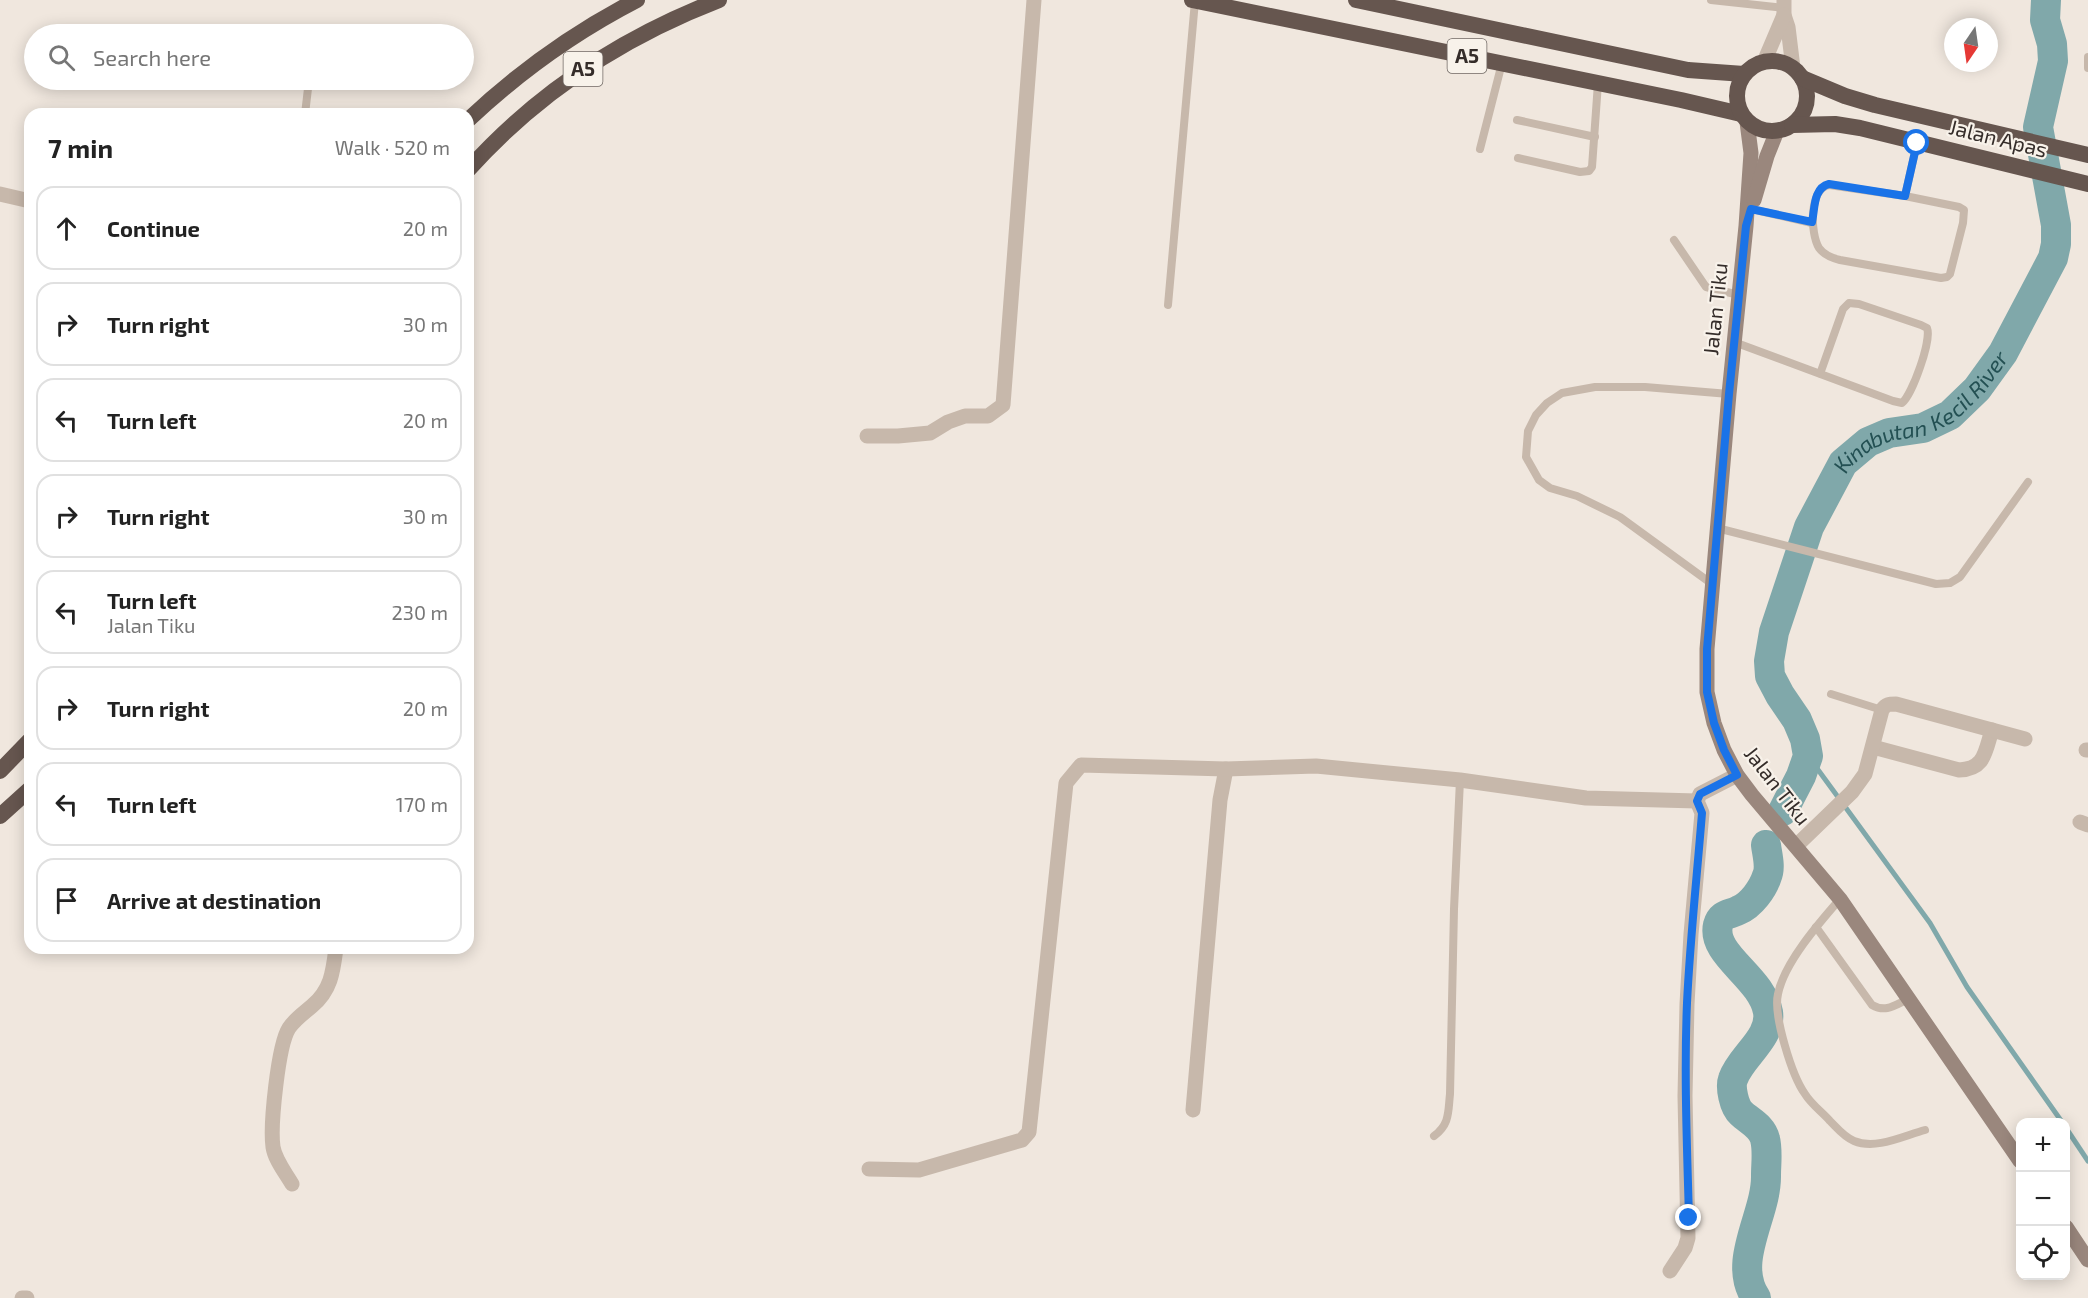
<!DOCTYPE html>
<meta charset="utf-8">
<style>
:root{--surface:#fff;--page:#f6f6f6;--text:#222;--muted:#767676;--line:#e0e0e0}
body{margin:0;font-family:"Exo 2",sans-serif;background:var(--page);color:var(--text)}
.controls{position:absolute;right:18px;bottom:18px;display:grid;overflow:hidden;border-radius:12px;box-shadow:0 3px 15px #0003}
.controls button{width:54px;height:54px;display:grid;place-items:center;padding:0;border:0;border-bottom:2px solid var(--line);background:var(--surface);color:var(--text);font:30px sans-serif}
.compass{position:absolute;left:1944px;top:18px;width:54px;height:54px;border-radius:50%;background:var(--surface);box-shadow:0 3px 15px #0003;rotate:193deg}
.stop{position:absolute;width:18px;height:18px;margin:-14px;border:4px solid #1a73e8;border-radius:50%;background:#fff}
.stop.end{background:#1a73e8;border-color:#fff;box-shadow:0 2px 6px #0008}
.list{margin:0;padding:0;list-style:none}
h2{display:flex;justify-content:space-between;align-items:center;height:78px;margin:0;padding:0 24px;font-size:26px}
h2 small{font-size:20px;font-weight:400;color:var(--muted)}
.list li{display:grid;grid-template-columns:39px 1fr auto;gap:18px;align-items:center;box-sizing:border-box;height:84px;margin:0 12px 12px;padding:0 12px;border:2px solid var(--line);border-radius:18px}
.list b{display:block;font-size:22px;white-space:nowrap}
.list p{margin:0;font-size:20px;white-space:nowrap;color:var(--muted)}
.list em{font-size:20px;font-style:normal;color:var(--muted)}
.icon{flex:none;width:33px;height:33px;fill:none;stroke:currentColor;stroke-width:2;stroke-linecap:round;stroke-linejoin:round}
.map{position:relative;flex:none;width:2088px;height:1298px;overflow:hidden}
.search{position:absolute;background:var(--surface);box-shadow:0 3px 15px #0003;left:24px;top:24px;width:450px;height:66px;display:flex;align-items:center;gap:15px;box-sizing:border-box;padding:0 21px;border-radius:33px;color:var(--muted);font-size:22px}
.panel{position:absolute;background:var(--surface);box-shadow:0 3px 15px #0003;left:24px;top:108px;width:450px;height:846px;border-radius:18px}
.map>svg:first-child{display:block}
</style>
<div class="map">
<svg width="2088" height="1298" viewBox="0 0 2088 1298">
<rect width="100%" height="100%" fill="#f0e7de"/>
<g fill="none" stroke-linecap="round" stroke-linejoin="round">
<g stroke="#80a8aa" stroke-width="5">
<path d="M 1808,756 L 1930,923 L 1967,987 L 2062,1122"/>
<path d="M 2066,1128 L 2088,1161"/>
</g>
<g stroke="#80a8aa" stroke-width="30">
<path id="s1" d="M 1783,811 L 1801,776 L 1808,756 L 1805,739 L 1797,720 L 1780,695 L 1770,676 L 1769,661 L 1774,632 L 1809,527 L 1843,463 L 1868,442 L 1889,433 L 1923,428 L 1950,415 L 1977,389 L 2003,353 L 2053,258 L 2056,244 L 2056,225 L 2038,127 L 2053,61 L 2052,44 L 2045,20 L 2046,0"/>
<path d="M 1756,1298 C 1731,1261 1767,1215 1766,1175 C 1766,1164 1768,1150 1765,1139 C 1762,1126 1749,1121 1741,1113 C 1734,1107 1730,1087 1733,1079 C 1741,1056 1772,1038 1768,1012 C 1762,977 1711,955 1718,925 C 1721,913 1730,915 1739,910 C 1751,905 1763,889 1767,876 C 1771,867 1767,854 1766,845"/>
</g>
<g stroke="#c7b8ab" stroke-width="8">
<path d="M 1711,0 L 1784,8"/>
<path d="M 2088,57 L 2088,68"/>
<path d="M 305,114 L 309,80"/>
<path d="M 1517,120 L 1595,137"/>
<path d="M 1480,149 L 1502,63"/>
<path d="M 1518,158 L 1580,172 L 1589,171 L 1592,167 L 1598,83"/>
<path d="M 1829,185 L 1905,196 L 1959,207 L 1964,210 L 1963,223 L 1950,274 L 1947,277 L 1941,278 L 1840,260 C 1832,258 1824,255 1819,248 C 1810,233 1809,189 1829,185 Z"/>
<path d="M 1905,196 L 1917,143"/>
<path d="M 1751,209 L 1812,223"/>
<path d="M 1674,240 L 1706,287 L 1739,295"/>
<path d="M 1168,305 L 1195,1"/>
<path d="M 1734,342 L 1893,401 L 1902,403 C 1912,395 1932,340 1927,328 L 1921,325 L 1859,304 L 1849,303 L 1843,309 L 1820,374"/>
<path d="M 1717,528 L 1936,584 L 1950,583 L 1960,577 L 2028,482"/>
<path d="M 1712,584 L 1620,517 L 1577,496 L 1550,488 L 1539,480 L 1526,457 L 1528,431 L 1536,415 L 1547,403 L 1562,393 L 1595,387 L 1645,387 L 1729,394"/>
<path d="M 1831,694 L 1882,710"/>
<path d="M 1840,899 C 1819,923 1784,963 1778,994 C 1773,1015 1792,1076 1805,1094 C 1811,1104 1822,1112 1830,1121 C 1837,1128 1844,1137 1854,1141 C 1876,1150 1903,1136 1925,1130"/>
<path d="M 1816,927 L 1872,1005 C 1886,1013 1895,1005 1908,999"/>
<path d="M 1434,1136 C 1450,1124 1448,1112 1450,1094 L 1454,909 L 1460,780"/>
</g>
<g stroke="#c7b8ab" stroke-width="15">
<path d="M 1784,0 L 1784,15 L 1788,27 L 1793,68"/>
<path d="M 1764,62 L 1784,15"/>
<path d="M 0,194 L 30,201"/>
<path d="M 867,436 L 898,436 L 930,433 L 948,422 L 965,416 L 988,416 L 1003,405 L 1034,0"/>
<path d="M 1873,747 L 1959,770 C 1985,769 1985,752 1992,730"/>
<path d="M 2086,750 L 2088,750"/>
<path d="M 2080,822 L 2088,825"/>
<path d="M 1796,846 L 1852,792 L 1865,774 L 1882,710 C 1886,704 1889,704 1896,704 L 2025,739"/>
<path d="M 1193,1110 L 1220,800 L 1226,769"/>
<path d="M 869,1169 L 919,1170 L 1022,1140 L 1029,1132 L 1066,783 L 1081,765 L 1226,769 L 1316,766 L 1460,780 L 1586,798 L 1697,801"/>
<path d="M 292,1184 C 285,1172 275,1160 273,1147 C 270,1126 278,1045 289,1028 C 295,1019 304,1013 312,1006 C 331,990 333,972 336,948"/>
<path d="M 1670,1271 L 1685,1248 L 1688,1238 L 1685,1096 L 1687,1004 L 1691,934 L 1702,813 L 1697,801 L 1700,794 L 1737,775"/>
<path d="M 22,1298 L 27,1298"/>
</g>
<g stroke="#9a877d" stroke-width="15">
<path d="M 1747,122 L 1751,153 L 1746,226 L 1729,394 L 1707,649 L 1707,692 L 1714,723 L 1724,750 L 1737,775 L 1752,795 L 1840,899 L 2020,1161"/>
<path d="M 1754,200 L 1767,156 L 1777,131"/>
<path d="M 2066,1227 L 2088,1260"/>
</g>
<g stroke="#66564f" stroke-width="16">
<path d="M 1192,0 L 1681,100 L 1741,114"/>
<path d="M 1356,0 L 1688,70 L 1744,74"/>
<circle cx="1772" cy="96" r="35"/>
<path d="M 1802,78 L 1845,96 L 1875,105 L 2088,155"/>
<path d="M 468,120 C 519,72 575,32 637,0"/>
<path d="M 1792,125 L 1835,124 L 1860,128 L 2088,184"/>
<path d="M 468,170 C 537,93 623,37 719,0"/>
<path d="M 0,771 L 30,740"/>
<path d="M 0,816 L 30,789"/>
</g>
</g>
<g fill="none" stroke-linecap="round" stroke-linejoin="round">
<path stroke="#1a73e8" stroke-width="8" d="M 1689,1218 C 1687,1146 1684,1075 1687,1003 C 1690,940 1697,876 1702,813 L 1697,801 L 1700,794 L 1737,775 L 1724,750 L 1714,723 L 1707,692 L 1707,649 L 1729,394 L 1746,226 L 1751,209 L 1812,222 C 1815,209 1813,188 1829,184 L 1905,196 L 1917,143"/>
</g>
<g text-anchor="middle" stroke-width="4.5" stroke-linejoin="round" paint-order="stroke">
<g fill="#f8f2ea" stroke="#706864" stroke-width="1.5">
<rect x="1447.5" y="39" width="39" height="34" rx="4.5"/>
<rect x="563.5" y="52" width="39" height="34" rx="4.5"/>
</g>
<g font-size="20" font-weight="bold" fill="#352d2a">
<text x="1467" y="63">A5</text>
<text x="583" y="76">A5</text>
</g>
<g font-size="21" fill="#352d2a" stroke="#f8f2ea">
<text transform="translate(1998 139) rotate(14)" y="7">Jalan Apas</text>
<text transform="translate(1716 309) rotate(-84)" y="7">Jalan Tiku</text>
<text transform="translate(1777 786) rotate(52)" y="7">Jalan Tiku</text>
</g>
<g font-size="22" font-style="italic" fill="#235053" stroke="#f8f2ea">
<text dy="8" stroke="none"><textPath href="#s1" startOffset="474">Kinabutan Kecil River</textPath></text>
</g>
</g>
</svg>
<div class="controls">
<button>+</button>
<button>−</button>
<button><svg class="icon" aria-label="locate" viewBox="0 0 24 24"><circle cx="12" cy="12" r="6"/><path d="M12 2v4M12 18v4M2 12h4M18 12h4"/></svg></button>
</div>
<svg class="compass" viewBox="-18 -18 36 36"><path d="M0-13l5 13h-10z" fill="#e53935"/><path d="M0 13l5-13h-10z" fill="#767676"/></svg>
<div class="stop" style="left:1917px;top:143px"></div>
<div class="stop end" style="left:1689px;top:1218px"></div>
<div class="search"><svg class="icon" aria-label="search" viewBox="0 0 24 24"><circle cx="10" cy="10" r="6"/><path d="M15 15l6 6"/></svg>Search here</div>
<section class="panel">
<h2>7 min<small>Walk · 520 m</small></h2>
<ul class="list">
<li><svg class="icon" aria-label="ahead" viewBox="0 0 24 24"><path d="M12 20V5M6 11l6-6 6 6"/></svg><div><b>Continue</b></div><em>20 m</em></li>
<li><svg class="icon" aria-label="right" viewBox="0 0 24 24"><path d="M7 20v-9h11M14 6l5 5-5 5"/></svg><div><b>Turn right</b></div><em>30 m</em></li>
<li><svg class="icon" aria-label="left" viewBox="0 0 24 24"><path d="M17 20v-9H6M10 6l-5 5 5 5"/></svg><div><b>Turn left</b></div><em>20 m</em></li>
<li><svg class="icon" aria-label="right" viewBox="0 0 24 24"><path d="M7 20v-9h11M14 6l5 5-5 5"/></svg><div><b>Turn right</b></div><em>30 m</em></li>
<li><svg class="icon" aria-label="left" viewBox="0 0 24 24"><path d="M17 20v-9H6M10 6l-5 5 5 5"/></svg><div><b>Turn left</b><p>Jalan Tiku</p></div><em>230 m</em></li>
<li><svg class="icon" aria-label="right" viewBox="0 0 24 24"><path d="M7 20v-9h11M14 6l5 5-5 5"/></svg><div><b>Turn right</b></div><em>20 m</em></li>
<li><svg class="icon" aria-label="left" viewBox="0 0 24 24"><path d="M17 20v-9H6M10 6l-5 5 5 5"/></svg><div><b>Turn left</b></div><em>170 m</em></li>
<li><svg class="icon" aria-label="arrive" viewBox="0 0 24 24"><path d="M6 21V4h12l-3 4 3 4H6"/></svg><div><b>Arrive at destination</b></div></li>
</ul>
</section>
</div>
